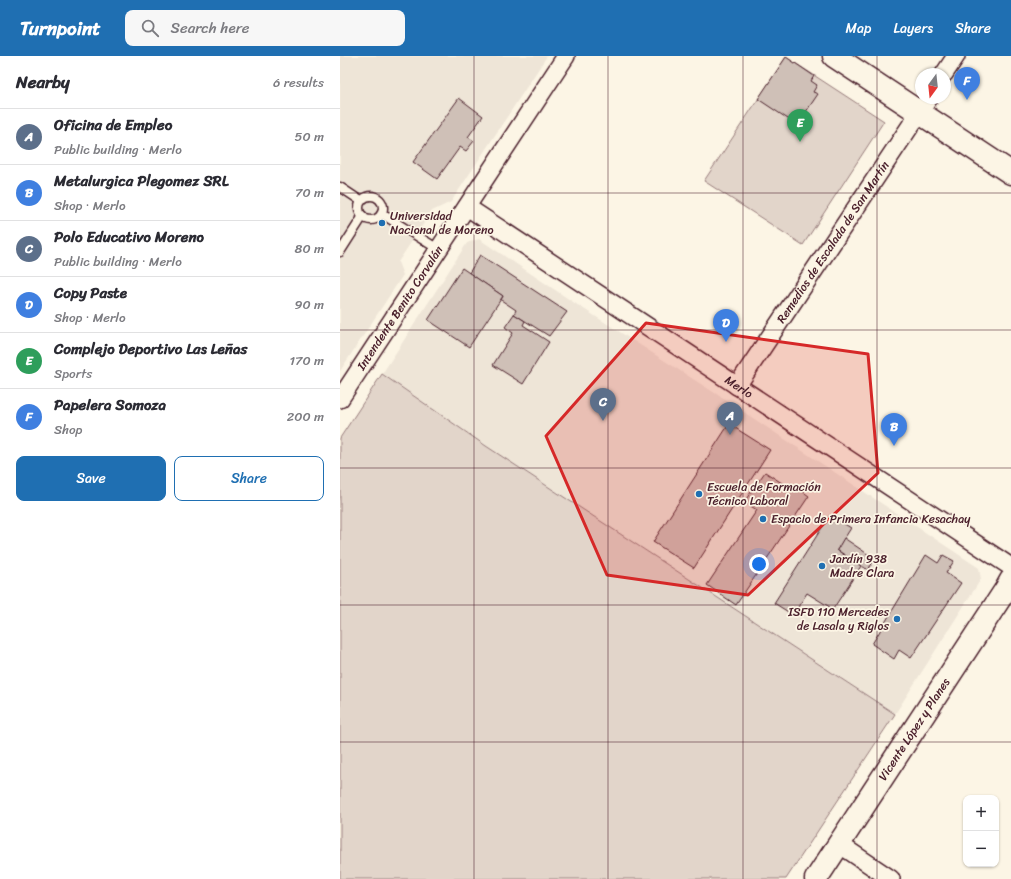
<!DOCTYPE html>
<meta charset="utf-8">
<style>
:root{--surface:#fff;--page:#f7f7f7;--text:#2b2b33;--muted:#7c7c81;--line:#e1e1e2;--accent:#1f6fb2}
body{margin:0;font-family:Sriracha,sans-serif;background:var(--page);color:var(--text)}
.controls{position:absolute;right:12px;bottom:12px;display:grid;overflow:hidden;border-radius:8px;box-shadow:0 1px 3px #0004}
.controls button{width:36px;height:36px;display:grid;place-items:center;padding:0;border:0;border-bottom:1px solid var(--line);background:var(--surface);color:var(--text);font:20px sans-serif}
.compass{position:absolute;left:575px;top:12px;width:36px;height:36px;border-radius:50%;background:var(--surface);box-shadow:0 1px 3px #0004;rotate:195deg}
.you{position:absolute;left:419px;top:508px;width:14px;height:14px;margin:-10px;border:3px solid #fff;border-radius:50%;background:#1a73e8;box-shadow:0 0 0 6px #1a73e833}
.badge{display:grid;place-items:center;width:26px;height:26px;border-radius:50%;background:var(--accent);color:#fff;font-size:13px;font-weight:700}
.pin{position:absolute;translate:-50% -33px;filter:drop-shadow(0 1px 2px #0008)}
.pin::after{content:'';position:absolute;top:21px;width:14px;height:12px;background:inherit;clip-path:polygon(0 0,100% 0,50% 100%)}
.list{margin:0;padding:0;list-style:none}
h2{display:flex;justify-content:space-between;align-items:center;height:52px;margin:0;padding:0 16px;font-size:17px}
h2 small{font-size:13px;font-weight:400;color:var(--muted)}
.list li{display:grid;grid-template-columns:26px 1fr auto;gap:12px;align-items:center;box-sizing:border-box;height:56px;padding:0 16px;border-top:1px solid var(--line)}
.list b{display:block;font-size:15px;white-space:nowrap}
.list p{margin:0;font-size:13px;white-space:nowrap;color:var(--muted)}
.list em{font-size:13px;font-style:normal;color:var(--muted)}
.actions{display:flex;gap:8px;padding:12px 16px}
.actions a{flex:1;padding:9px 0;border:1px solid var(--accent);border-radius:8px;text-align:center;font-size:14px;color:var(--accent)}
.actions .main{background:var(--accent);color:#fff}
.icon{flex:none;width:22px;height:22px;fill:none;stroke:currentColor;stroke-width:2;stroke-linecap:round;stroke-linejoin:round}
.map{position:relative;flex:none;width:671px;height:823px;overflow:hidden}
header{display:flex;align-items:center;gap:24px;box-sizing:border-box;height:56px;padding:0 20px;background:var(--accent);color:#fff}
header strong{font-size:19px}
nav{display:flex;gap:22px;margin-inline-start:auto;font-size:14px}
.search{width:280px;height:36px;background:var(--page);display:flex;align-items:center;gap:10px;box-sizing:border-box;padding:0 14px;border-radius:8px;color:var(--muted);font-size:15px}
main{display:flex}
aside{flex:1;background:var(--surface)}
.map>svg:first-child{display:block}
</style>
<header>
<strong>Turnpoint</strong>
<div class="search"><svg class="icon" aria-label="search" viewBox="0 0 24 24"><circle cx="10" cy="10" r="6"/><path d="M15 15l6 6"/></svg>Search here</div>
<nav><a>Map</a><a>Layers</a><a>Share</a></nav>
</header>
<main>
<aside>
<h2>Nearby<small>6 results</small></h2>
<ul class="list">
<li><span class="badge" style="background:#5c6f8a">A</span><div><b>Oficina de Empleo</b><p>Public building · Merlo</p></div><em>50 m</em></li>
<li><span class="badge" style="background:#3f7fe0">B</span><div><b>Metalurgica Plegomez SRL</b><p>Shop · Merlo</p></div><em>70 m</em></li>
<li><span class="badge" style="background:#5c6f8a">C</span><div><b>Polo Educativo Moreno</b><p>Public building · Merlo</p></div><em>80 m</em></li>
<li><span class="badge" style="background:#3f7fe0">D</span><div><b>Copy Paste</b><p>Shop · Merlo</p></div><em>90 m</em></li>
<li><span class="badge" style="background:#2e9e5b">E</span><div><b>Complejo Deportivo Las Leñas</b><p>Sports</p></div><em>170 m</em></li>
<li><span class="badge" style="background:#3f7fe0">F</span><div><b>Papelera Somoza</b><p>Shop</p></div><em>200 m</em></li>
</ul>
<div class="actions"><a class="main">Save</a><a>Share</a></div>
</aside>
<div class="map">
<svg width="671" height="823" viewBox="0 0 671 823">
<rect width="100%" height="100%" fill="#fcf5e5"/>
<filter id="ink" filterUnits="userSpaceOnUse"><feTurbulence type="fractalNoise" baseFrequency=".025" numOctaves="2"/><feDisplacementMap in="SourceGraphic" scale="8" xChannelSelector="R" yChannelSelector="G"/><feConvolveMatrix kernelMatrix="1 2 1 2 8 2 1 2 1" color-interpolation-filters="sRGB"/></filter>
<g filter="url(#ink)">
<g fill="#eee5d7">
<path d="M 0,0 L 207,0 L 111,146 L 92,155 L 58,206 L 63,219 L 0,315 Z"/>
<path d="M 139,183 L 233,246 L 381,341 L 639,512 L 641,523 L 555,658 L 146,390 L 42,318 L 127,187 Z"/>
</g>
<g fill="#e2d5ca" stroke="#967a7a">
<path d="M 446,1 L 544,65 L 463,189 L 364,125 Z"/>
<path d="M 42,318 L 146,390 L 555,658 L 446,823 L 0,823 L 0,382 Z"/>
</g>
<g fill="#cfc0b7" stroke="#4a1f2b">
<path d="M 446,1 L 474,20 L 471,25 L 477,29 L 473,36 L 478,38 L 457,69 L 418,43 Z"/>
<path d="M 119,42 L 143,60 L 128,81 L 134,85 L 126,95 L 120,91 L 97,123 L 73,106 Z"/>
<path d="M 140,199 L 227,256 L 209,280 L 174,258 L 176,254 L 161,244 L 163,240 L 129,217 Z"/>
<path d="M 122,212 L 163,240 L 129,291 L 88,264 Z"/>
<path d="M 174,258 L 185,265 L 183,269 L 209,286 L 183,328 L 153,309 L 173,277 L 165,271 Z"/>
<path d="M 389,368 L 430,394 L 354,512 L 313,486 Z"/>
<path d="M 425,416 L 448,431 L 451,427 L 469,440 L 396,549 L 367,529 L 417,454 L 404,446 Z"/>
<path d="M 490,459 L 511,472 L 497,494 L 521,510 L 493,553 L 467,537 L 453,559 L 434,547 Z"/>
<path d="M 504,482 L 535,503 L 528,514 L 497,494 Z"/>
<path d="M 586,499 L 598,507 L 603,499 L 614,505 L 606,517 L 621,527 L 571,602 L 559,594 L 554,603 L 532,588 Z"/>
</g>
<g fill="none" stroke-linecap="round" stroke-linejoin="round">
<g stroke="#4a1f2b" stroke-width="11">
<g id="lane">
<path d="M 0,131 L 21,145"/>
<circle cx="31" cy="152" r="12"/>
<path d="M 42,158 L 98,193"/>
<path d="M 0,196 L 23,160"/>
</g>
</g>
<g stroke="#4a1f2b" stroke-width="20">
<g id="street">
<path d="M 604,18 L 616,0"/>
<path id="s1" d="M 127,151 L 671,511"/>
<path id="s2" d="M 397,330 L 589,42"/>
<path id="s3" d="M 0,343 L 226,0"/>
<path d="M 499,788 L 551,823"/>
</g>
</g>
<g stroke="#4a1f2b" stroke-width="25">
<g id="secondary">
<path id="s4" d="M 476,823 L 666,533 L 671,524"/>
</g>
</g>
<g stroke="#4a1f2b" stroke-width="25">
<path id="primary" d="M 494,0 L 671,117"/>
</g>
<use href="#lane" stroke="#fcf5e5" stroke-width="8"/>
<use href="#street" stroke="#fcf5e5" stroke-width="17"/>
<use href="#secondary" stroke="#fcf5e5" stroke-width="22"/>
<use href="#primary" stroke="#fcf5e5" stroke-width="22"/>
</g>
</g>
<path fill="#d62828" fill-opacity="0.2" stroke="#d62828" stroke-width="3" stroke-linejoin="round" d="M 306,267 L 528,298 L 538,417 L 408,539 L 267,519 L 206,380 Z"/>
<path fill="none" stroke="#4a1f2b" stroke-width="1" stroke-opacity="0.55" d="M 134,0 L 134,823M 268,0 L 268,823M 403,0 L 403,823M 537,0 L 537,823M 0,137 L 671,137M 0,274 L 671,274M 0,412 L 671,412M 0,549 L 671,549M 0,686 L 671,686"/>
<g fill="#1f6fb2" stroke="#fcf5e5" stroke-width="1.5">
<circle cx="42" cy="167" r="4"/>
<circle cx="359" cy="438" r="4"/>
<circle cx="423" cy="463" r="4"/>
<circle cx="482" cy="510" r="4"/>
<circle cx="557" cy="563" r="4"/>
</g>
<g text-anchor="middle" stroke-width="3.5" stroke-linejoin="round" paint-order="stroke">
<g font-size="12" fill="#4a1f2b" stroke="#fcf5e5" text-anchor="start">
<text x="50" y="164">Universidad<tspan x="50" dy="14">Nacional de Moreno</tspan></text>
<text x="367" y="435">Escuela de Formación<tspan x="367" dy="14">Técnico Laboral</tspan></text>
<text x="431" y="467">Espacio de Primera Infancia Kesachay</text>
<text x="490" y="507">Jardín 938<tspan x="490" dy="14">Madre Clara</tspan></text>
<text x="549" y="560" text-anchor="end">ISFD 110 Mercedes<tspan x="549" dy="14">de Lasala y Riglos</tspan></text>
</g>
<g font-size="12" fill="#4a1f2b" stroke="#fcf5e5">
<text dy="4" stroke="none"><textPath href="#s2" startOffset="173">Remedios de Escalada de San Martín</textPath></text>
<text dy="4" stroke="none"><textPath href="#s3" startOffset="109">Intendente Benito Corvalán</textPath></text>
<text dy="4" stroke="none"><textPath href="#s1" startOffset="326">Merlo</textPath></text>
<text dy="4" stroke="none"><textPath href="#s4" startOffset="179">Vicente López y Planes</textPath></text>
</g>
</g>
</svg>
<div class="controls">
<button>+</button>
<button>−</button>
</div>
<svg class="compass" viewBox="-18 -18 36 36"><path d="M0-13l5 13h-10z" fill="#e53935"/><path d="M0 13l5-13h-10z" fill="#7c7c81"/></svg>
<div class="you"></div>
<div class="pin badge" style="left:390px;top:379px;background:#5c6f8a">A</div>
<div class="pin badge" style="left:554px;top:390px;background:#3f7fe0">B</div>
<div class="pin badge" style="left:263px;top:365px;background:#5c6f8a">C</div>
<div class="pin badge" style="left:386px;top:286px;background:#3f7fe0">D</div>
<div class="pin badge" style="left:460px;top:86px;background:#2e9e5b">E</div>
<div class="pin badge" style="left:627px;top:44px;background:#3f7fe0">F</div>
</div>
</main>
